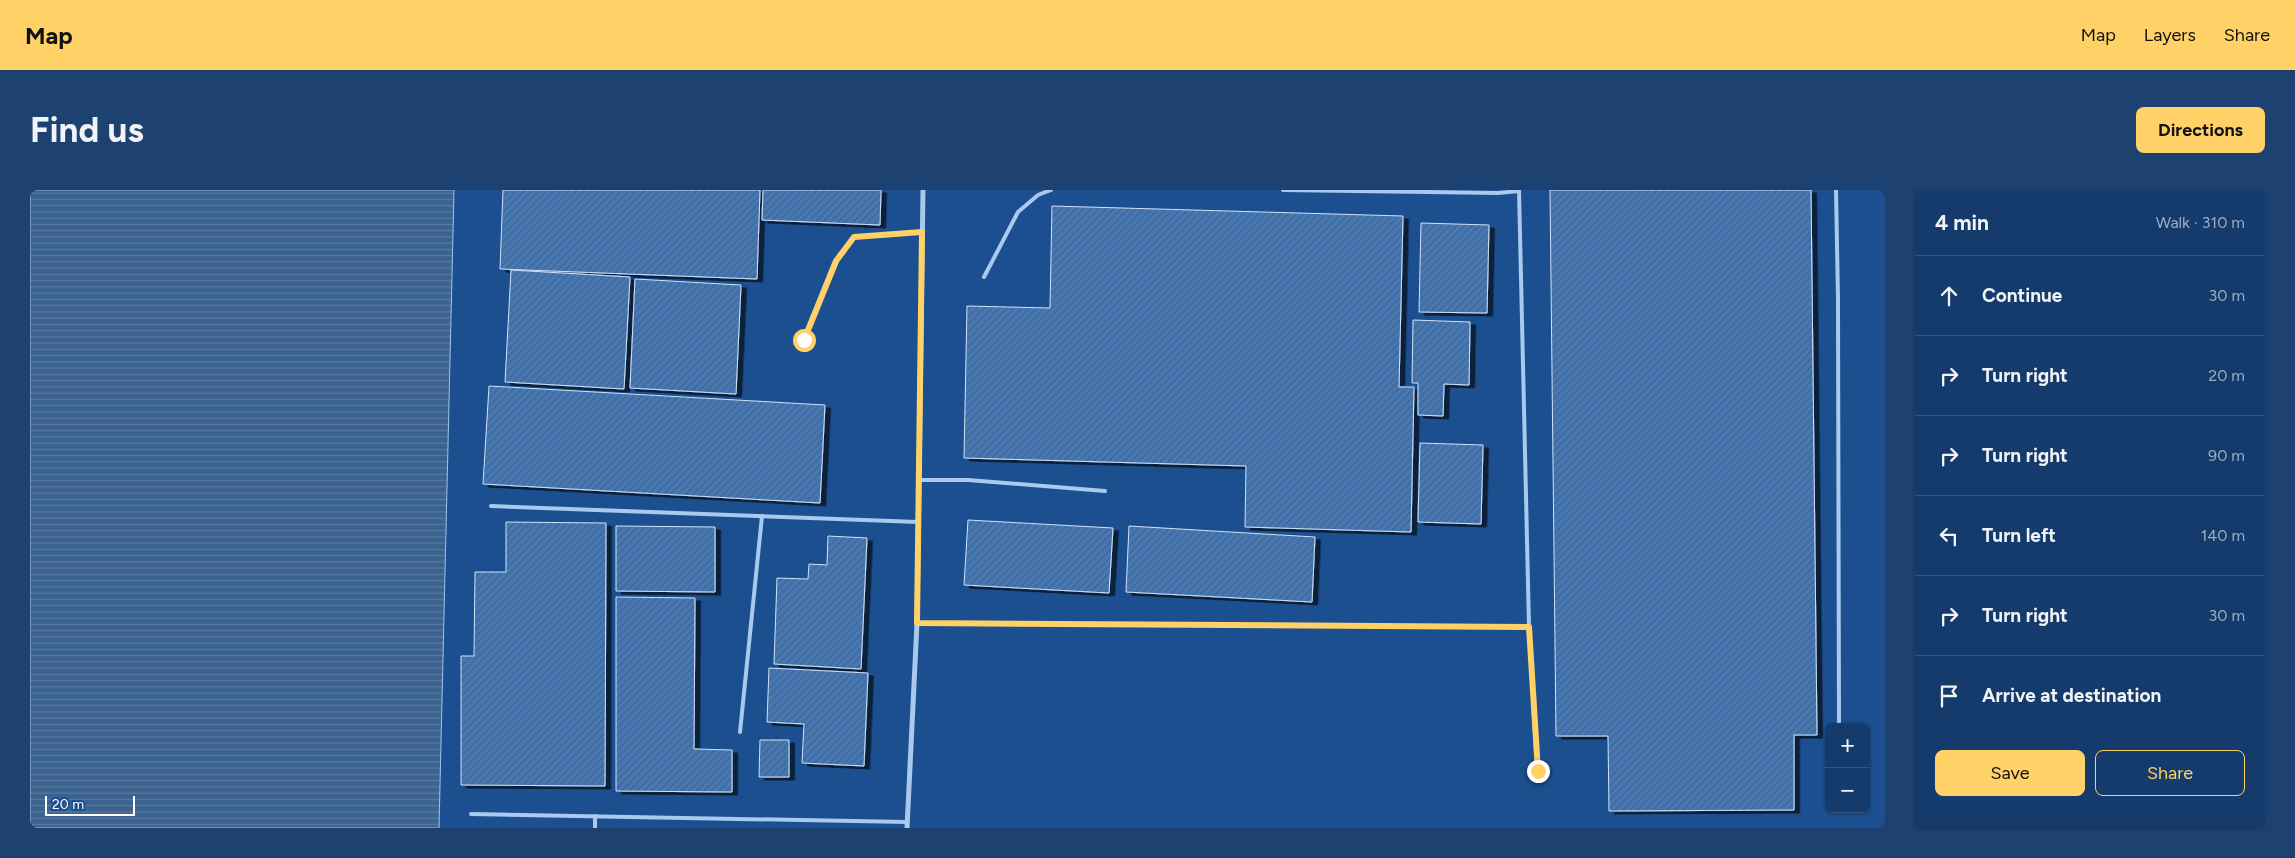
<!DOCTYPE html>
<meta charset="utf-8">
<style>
:root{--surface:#143b6b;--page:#1d4271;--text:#f1f3f6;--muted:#9dadc1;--line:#33557e;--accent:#ffd166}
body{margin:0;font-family:Figtree,sans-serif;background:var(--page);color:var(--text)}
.controls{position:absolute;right:15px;bottom:15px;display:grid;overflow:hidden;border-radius:8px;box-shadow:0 1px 4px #0004}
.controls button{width:45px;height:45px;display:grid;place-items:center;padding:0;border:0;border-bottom:1px solid var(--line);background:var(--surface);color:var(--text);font:25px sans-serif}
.scale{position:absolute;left:15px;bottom:12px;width:90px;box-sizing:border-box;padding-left:5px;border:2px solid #fff;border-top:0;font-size:14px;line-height:18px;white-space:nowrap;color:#fff;-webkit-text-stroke:4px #1b4f8f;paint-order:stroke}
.stop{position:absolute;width:15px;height:15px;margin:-11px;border:4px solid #ffd166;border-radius:50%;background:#fff}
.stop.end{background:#ffd166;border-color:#fff;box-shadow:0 1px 5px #0008}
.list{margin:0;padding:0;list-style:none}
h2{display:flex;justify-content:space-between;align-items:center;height:65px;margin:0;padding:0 20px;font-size:21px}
h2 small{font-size:16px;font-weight:400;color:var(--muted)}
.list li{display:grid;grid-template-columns:32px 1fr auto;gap:15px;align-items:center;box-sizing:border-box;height:80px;padding:0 20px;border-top:1px solid var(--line)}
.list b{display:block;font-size:19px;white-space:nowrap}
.list em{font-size:16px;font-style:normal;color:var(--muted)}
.actions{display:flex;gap:10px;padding:15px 20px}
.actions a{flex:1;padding:11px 0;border:1px solid var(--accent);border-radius:8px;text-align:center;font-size:18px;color:var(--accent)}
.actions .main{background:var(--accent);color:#111}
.icon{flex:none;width:28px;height:28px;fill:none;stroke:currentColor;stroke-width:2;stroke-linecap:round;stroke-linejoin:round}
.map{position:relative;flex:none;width:1855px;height:638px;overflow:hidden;border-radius:8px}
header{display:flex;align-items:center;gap:30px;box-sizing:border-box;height:70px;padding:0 25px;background:var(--accent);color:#111}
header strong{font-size:24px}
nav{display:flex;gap:28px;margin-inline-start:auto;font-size:18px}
.intro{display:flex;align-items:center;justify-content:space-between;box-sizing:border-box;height:120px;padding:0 30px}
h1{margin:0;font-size:35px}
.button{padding:12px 22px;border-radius:8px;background:var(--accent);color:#111;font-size:18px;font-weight:700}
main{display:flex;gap:30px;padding:0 30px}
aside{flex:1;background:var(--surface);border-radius:8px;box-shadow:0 1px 4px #0004}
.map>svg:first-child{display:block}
</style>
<header>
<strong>Map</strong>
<nav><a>Map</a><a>Layers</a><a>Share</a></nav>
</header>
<div class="intro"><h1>Find us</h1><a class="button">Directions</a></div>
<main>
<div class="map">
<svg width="1855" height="638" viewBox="0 0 1855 638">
<defs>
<pattern id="water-rules" width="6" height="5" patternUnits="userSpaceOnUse" patternTransform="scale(1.25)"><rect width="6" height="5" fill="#3c6290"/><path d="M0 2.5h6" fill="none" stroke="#597aa1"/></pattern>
<pattern id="building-hatch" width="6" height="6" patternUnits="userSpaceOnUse" patternTransform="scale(1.25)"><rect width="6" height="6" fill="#4478b7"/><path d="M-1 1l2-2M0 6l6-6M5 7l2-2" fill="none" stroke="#486282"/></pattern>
<filter id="shadow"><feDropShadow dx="5.5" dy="3" stdDeviation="0" flood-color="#0009"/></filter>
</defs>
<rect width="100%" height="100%" fill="#1b4f8f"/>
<path fill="url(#water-rules)" stroke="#9cc4f0" d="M 0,0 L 424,0 L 409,638 L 0,638 Z"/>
<g fill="url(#building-hatch)" stroke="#cfe3fa" filter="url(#shadow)">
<path d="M 473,0 L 730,0 L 727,89 L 470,79 Z"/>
<path d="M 733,0 L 851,0 L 850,35 L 732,30 Z"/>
<path d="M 1520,0 L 1781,0 L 1787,545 L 1764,545 L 1764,620 L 1579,621 L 1578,546 L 1526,546 Z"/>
<path d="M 1022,16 L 1373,26 L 1369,197 L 1384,197 L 1381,342 L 1215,337 L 1216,276 L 934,268 L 937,116 L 1020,118 Z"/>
<path d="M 1391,33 L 1459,35 L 1457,123 L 1389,122 Z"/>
<path d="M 481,80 L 600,87 L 594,199 L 475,192 Z"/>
<path d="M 605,89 L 711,95 L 706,204 L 600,198 Z"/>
<path d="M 1383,130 L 1440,132 L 1439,195 L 1414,194 L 1413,226 L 1388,225 L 1388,193 L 1382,193 Z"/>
<path d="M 459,196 L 795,215 L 790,313 L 453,294 Z"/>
<path d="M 1390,253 L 1453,255 L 1451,334 L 1388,332 Z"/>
<path d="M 938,330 L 1083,338 L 1079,403 L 934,395 Z"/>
<path d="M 476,332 L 576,333 L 575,596 L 431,595 L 431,466 L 444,466 L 445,382 L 476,382 Z"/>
<path d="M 586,336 L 685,337 L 685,402 L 586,401 Z"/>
<path d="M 1099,336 L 1285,347 L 1282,412 L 1096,402 Z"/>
<path d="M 798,346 L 837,348 L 831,479 L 744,474 L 747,388 L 778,389 L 779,374 L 797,375 Z"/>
<path d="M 586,407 L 665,408 L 664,559 L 702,560 L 702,602 L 586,601 Z"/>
<path d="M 739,478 L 838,483 L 834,576 L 772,573 L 774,534 L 737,532 Z"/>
<path d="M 730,550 L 759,550 L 759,587 L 729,587 Z"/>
</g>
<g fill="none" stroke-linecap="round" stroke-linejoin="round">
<g stroke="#a9c9ee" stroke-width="4">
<path d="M 1253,0 L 1468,3 L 1489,1"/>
<path d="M 1489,0 L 1499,437 L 1507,581"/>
<path d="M 1806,0 L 1808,109 L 1809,537"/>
<path d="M 954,87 L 988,22 L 1008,5 L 1021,0"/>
<path d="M 774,150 L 807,71 L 824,47 L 892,42"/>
<path d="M 889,290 L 938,290 L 1075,301"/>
<path d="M 461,316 L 888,332"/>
<path d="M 887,433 L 1499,437"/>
<path d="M 710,542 L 732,326"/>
<path d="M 441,624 L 877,632"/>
<path d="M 565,638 L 565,626"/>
</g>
<path stroke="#a9c9ee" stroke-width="5" d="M 877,638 L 887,433 L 893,0"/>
</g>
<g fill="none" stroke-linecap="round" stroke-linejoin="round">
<path stroke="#ffd166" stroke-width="6" d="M 774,150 L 806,71 L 824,47 L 892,42 L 887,433 L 1499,437 L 1508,581"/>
</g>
</svg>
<div class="controls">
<button>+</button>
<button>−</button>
</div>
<div class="scale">20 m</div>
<div class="stop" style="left:774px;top:150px"></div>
<div class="stop end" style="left:1508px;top:581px"></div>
</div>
<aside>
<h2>4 min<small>Walk · 310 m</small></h2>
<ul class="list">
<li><svg class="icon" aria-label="ahead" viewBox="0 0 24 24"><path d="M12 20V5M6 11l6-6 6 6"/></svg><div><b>Continue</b></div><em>30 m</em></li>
<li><svg class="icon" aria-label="right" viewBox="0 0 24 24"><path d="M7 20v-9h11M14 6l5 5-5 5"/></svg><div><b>Turn right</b></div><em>20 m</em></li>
<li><svg class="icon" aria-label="right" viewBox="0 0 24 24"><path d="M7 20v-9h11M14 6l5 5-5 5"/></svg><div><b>Turn right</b></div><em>90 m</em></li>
<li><svg class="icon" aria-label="left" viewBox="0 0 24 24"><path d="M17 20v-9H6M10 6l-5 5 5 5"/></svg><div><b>Turn left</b></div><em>140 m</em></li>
<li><svg class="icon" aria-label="right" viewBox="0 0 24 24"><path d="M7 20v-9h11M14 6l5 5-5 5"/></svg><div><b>Turn right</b></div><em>30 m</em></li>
<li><svg class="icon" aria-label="arrive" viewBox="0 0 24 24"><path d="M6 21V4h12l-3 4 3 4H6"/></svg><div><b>Arrive at destination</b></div></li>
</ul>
<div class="actions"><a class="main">Save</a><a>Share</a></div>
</aside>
</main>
